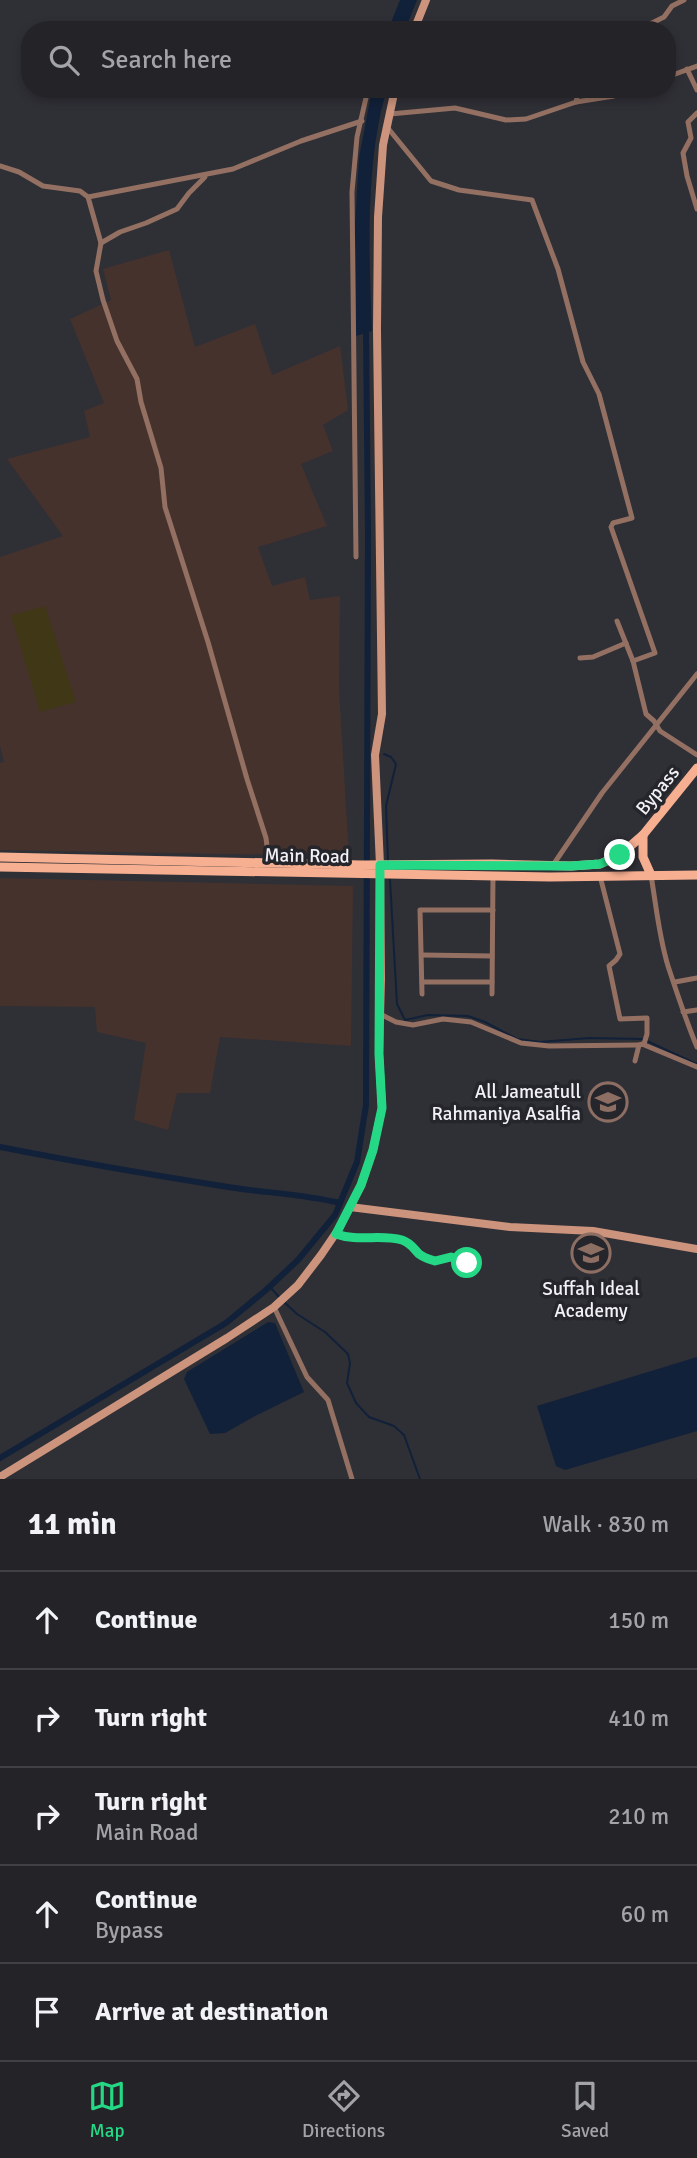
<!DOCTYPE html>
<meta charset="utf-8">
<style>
:root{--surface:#232328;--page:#2b2b30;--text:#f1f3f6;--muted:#a3a4a8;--line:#404045;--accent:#25d886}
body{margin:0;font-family:Signika,sans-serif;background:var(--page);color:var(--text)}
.stop{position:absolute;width:21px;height:21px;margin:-16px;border:5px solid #25d886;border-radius:50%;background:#fff}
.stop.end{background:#25d886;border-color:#fff;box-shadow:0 2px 7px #0008}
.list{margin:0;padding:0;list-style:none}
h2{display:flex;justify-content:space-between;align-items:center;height:91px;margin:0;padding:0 28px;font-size:30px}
h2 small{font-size:23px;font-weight:400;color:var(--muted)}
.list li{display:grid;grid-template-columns:46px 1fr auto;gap:21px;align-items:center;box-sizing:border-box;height:98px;padding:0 28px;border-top:2px solid var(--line)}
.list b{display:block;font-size:26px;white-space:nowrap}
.list p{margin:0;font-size:23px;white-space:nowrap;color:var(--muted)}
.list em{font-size:23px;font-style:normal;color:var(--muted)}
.icon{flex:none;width:38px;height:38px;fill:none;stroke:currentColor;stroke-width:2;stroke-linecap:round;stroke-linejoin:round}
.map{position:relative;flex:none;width:697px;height:1479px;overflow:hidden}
.search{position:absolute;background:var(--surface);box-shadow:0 4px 10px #0003;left:21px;right:21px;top:21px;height:77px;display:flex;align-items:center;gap:18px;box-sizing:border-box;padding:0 24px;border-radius:28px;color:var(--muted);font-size:26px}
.sheet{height:581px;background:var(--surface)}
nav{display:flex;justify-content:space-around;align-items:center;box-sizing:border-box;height:98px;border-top:2px solid var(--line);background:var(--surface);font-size:19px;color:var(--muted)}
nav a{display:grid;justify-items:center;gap:4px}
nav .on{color:var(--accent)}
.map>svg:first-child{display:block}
</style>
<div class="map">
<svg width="697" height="1479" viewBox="0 0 697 1479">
<rect width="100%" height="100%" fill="#2f2f36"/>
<g fill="#46322d">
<path d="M 169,250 L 195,347 L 255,324 L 272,375 L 340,346 L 348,410 L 323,425 L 333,451 L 301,464 L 327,526 L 258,547 L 272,586 L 305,577 L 310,600 L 340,596 L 339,689 L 349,856 L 0,850 L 0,763 L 4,762 L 0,746 L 0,557 L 63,536 L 7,459 L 90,437 L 84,411 L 104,403 L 70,319 L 111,300 L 103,269 Z"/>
<path d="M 0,878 L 353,886 L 351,1046 L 220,1037 L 210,1093 L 177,1093 L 168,1130 L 134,1120 L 146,1043 L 97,1032 L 95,1007 L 0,1006 Z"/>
</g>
<path fill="#403717" d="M 45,606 L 76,702 L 40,712 L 11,615 Z"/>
<g fill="#112139">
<path d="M 400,0 L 417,0 L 405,30 L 388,30 Z"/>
<path d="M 372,89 L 387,89 C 365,161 369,256 372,331 L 356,336 L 355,224 L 359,158 Z"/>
<path d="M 268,1322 L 275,1323 L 304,1392 L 255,1416 L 225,1433 L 210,1434 L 184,1379 L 187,1372 Z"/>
<path d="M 697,1357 L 697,1431 L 565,1470 L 556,1466 L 537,1406 Z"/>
</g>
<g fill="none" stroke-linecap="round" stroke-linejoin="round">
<g stroke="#112139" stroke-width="2">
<path d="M 384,754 L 391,757 L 396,764 L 386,806 L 388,862"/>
<path d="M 390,880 L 397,1004 L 405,1020 L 428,1015 L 468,1016 L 485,1022 L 517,1039 L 540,1042 L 589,1038 L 642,1039"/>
<path d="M 647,1041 L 697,1064"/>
<path d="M 270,1287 L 280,1298"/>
<path d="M 284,1302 L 297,1314 L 325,1332 L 348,1354 L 350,1363 L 347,1383 L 356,1403 L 369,1417 L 394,1426 L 404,1435 L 420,1479"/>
</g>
<g stroke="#112139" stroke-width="6">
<path d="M 0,1147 C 76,1162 152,1175 228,1187 C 266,1193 303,1194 340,1203"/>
<path d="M 0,1458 L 226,1323 L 266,1290 L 298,1260 L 335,1215 L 357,1162 L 366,1105 L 368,535 L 366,327"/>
</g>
<g stroke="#937062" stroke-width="5">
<path d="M 386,30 L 388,25"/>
<path d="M 646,30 L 650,24 L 664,17 L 672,6 L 684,0"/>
<path d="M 667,55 L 669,57"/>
<path d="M 687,69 L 697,90"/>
<path d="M 667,77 L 697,66"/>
<path d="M 576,102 L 579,89"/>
<path d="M 697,113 L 688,122 L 691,138 L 683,153 L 687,176 L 697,209"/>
<path d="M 390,114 L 455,108 L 506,120 L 526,119 L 576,102 L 614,96 L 634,89"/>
<path d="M 387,127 L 431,181 L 459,190 L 532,200 L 558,269 L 583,362 L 599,394 L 632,518 L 613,523 L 611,527 L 655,653 L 633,661 L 646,714 L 654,721 L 660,731 L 697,755"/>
<path d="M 0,166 L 19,172 L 43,186 L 80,191 L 88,197 L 101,243 L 96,271 L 103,300 L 117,341 L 137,379 L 141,402 L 161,468 L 165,507 L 208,642 L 247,779 L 266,838 L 269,863"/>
<path d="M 88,197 L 233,169 L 301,141 L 362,121"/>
<path d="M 101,243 L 120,232 L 146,223 L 177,209 L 189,193 L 205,177"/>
<path d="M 356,557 L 352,192 L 357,137 L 368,89"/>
<path d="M 617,621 L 633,661"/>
<path d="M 580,658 L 593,657 L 626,643"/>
<path d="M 553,865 L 602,793 L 697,674"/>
<path d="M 651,875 C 656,905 659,937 668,966 C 677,993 686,1021 697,1047"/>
<path d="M 600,876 L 620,954 L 616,960 L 609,966 L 620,1019 L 647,1018 L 647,1034 L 644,1044 L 639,1045 L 635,1061"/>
<path d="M 422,955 L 492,956"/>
<path d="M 422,982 L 492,982"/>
<path d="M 675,982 L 697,978"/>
<path d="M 422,994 L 420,910 L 493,910"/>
<path d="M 492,994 L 493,875"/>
<path d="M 683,1012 L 697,1010"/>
<path d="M 380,1014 L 396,1022 L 413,1025 L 443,1019 L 471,1022 L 521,1043 L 549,1046 L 639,1045"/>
<path d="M 642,1044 L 697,1067"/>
<path d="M 336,1234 C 357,1241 378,1235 400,1240 C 414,1243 418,1256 431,1260 C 439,1262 445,1257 452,1257 C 460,1258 470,1264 478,1266"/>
<path d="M 274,1307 L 307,1377 L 328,1400 L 352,1479"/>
</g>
<g stroke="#cc947d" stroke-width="8">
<path d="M 414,30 L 426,0"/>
<path d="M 350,1207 L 510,1227 L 593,1231 L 697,1249"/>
<path d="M 0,1477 L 227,1338 L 274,1307 L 298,1285 L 321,1255 L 338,1230 L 361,1186 L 373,1150 L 382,1108 L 379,1054 L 381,979 L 380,865 L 375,755 L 382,714 L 377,330 L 378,217 L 383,145 L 395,89"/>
</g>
<g stroke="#f7af91" stroke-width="9">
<path d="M 643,835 L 643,857 L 651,875"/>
<path d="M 0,857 L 362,865 L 492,864 L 571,866 L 600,864 L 620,855 L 643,835 L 697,768"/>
<path d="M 0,867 L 550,877 L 697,875"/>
</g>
</g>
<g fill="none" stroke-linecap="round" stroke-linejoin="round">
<path stroke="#25d886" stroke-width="9" d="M 467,1263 L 451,1257 L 435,1261 C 429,1259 424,1258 419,1254 C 413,1248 411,1243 402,1240 C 380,1234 358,1242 336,1234 L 361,1185 L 373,1150 L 382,1108 L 379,1054 L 380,865 L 571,866 L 600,864 L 620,855"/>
</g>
<defs>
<g id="school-ring" transform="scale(2.0125)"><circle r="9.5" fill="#25252c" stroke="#8d6e63" stroke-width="1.5"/><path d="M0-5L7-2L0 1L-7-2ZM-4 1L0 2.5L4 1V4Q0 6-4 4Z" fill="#8d6e63"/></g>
</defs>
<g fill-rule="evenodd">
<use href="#school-ring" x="608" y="1102"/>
<use href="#school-ring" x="591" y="1253"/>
</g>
<g text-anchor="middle" stroke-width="7" stroke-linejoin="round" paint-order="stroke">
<g font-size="19" fill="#f1f1f6" stroke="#25252c">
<text transform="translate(657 790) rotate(-51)" y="7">Bypass</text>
<text transform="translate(307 855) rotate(1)" y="7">Main Road</text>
</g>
<g font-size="19" fill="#f1f1f6" stroke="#25252c" text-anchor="end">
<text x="581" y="1098">All Jameatull<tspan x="581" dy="22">Rahmaniya Asalfia</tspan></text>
<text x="591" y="1295" text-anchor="middle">Suffah Ideal<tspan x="591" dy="22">Academy</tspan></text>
</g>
</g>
</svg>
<div class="stop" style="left:467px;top:1263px"></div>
<div class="stop end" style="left:620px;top:855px"></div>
<div class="search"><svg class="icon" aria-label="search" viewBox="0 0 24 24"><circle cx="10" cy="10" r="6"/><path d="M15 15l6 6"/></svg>Search here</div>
</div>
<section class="sheet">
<h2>11 min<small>Walk · 830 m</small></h2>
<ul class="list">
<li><svg class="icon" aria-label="ahead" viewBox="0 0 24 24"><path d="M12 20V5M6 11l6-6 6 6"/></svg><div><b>Continue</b></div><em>150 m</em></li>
<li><svg class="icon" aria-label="right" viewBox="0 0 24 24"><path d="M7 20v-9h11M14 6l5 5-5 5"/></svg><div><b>Turn right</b></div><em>410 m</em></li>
<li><svg class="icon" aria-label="right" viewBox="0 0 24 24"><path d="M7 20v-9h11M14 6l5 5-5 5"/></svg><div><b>Turn right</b><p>Main Road</p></div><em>210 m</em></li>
<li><svg class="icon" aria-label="ahead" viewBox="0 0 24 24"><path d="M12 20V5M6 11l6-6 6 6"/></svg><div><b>Continue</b><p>Bypass</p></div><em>60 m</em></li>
<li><svg class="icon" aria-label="arrive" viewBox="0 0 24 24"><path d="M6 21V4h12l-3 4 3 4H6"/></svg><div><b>Arrive at destination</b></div></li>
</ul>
</section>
<nav>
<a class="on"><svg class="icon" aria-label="map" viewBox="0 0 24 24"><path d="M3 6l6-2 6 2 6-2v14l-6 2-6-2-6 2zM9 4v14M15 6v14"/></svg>Map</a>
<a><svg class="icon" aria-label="directions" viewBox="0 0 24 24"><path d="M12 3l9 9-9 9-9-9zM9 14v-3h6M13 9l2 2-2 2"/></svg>Directions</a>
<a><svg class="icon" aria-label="saved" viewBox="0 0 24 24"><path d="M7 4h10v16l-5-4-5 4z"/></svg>Saved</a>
</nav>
